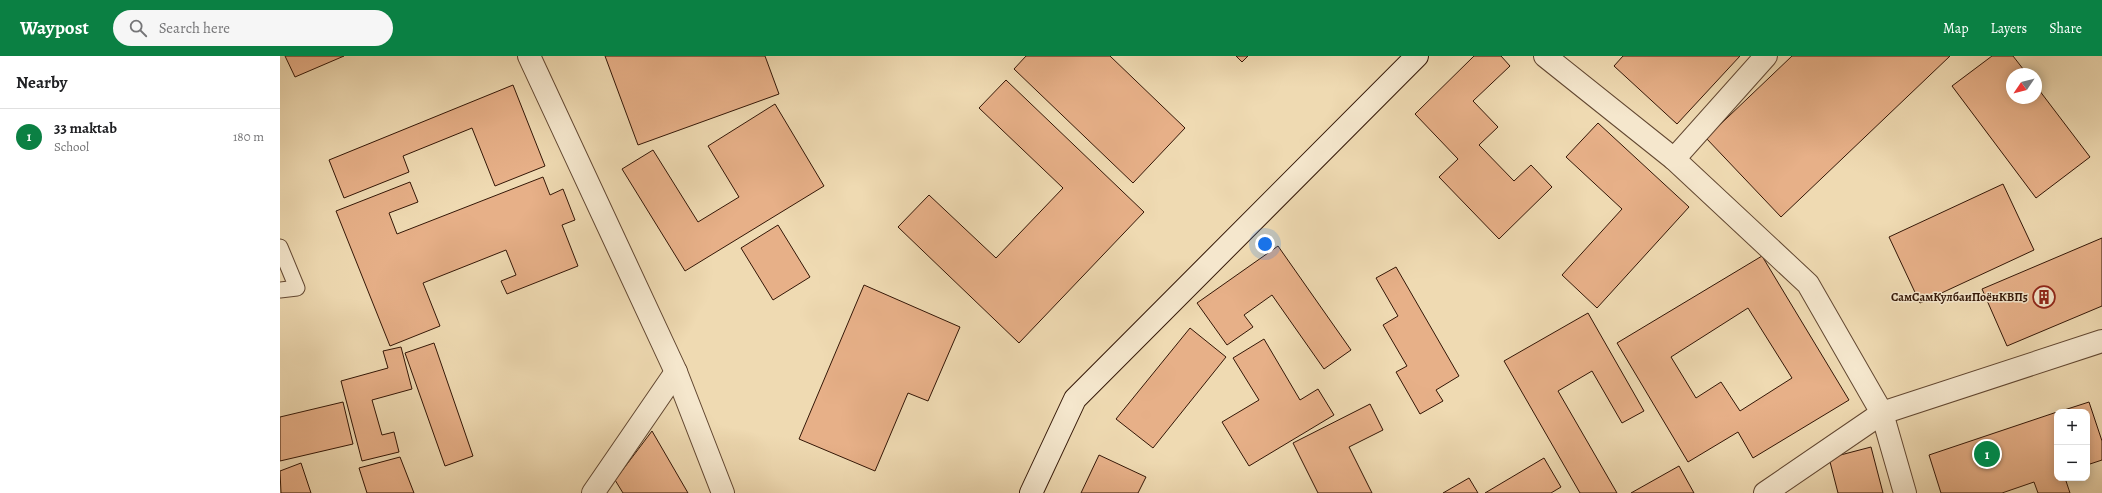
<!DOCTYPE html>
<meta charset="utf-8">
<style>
:root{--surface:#fff;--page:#f6f6f6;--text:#202124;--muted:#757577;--line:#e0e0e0;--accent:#0b8043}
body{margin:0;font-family:Alegreya,serif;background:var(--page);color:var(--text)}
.controls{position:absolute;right:12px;bottom:12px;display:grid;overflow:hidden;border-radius:8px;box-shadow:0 2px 10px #0003}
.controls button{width:36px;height:36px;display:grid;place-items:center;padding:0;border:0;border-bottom:1px solid var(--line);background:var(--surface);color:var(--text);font:20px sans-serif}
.compass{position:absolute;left:1726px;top:12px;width:36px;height:36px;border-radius:50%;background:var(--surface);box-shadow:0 2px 10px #0003;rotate:235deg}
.you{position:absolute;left:985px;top:188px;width:14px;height:14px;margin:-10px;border:3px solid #fff;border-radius:50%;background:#1a73e8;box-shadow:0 0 0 6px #1a73e833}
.badge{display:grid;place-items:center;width:26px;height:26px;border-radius:50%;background:var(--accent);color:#fff;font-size:13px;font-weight:700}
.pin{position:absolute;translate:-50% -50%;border:2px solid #fff;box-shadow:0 1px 4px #0006}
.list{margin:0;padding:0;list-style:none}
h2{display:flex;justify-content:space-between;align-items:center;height:52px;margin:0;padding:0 16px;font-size:17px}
h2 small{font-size:13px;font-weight:400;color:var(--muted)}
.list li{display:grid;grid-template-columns:26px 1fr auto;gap:12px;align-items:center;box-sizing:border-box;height:56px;padding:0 16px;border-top:1px solid var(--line)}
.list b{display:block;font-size:15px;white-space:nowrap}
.list p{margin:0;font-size:13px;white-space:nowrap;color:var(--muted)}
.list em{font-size:13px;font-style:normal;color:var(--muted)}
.icon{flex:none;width:22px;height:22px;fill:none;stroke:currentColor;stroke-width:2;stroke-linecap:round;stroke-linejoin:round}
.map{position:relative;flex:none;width:1822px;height:437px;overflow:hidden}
header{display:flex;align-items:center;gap:24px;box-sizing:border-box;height:56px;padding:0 20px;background:var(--accent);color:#fff}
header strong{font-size:19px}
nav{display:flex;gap:22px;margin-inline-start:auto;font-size:14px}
.search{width:280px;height:36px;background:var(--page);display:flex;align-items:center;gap:10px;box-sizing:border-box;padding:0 14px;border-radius:22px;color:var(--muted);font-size:15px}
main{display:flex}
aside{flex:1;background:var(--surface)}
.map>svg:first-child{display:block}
</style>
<header>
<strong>Waypost</strong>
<div class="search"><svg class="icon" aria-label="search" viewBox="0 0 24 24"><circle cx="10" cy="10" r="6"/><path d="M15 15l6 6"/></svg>Search here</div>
<nav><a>Map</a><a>Layers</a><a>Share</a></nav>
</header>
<main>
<aside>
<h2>Nearby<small></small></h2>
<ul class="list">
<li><span class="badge">1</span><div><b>33 maktab</b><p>School</p></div><em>180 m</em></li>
</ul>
</aside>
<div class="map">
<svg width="1822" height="437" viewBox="0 0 1822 437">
<rect width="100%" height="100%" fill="#efdab2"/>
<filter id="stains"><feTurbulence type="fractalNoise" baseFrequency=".005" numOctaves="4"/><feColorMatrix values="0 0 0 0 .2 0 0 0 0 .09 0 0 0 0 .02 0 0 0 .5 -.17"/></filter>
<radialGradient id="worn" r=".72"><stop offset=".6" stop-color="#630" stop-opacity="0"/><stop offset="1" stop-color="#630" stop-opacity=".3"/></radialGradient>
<g fill="#e7b088" stroke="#331606" fill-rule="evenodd">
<path d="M 5,0 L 64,0 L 15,21 Z"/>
<path d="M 325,0 L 485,0 L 499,38 L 358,89 Z"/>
<path d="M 746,0 L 830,0 L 905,72 L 853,127 L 734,13 Z"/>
<path d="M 956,0 L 968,0 L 962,6 Z"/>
<path d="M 1194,0 L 1221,0 L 1230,10 L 1193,45 L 1218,71 L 1199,89 L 1234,125 L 1251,109 L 1272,131 L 1219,183 L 1159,121 L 1178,103 L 1135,58 Z"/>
<path d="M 1343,0 L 1460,0 L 1397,68 L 1334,10 Z"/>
<path d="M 1512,0 L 1670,0 L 1501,161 L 1426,82 Z"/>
<path d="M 1712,0 L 1733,0 L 1747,18 L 1732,18 L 1732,42 L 1756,42 L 1756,30 L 1810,101 L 1756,142 L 1672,30 Z"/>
<path d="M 726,24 L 864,156 L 739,287 L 618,171 L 649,139 L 716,202 L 783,132 L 699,52 Z"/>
<path d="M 233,29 L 265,110 L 215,130 L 192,72 L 123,100 L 129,116 L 64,142 L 49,104 Z"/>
<path d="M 495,48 L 544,130 L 405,215 L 342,113 L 373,94 L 418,166 L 459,141 L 428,90 Z"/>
<path d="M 1318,67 L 1409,151 L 1317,252 L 1282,219 L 1342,153 L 1286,101 Z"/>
<path d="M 263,121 L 270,139 L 283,133 L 295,164 L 282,169 L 298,210 L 227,238 L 221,225 L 236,219 L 226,194 L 143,227 L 160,270 L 110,290 L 56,155 L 130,126 L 138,146 L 109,157 L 117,178 Z"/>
<path d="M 1723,128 L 1754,194 L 1640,247 L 1609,181 Z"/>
<path d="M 498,169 L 530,221 L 493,244 L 461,192 Z"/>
<path d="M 1822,182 L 1822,250 L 1727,290 L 1702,233 Z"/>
<path d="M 998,190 L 1071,294 L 1044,313 L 992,239 L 964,259 L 973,271 L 947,289 L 917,247 Z"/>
<path d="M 1482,200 L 1569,344 L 1473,402 L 1458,376 L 1408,406 L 1337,287 ZM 1468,252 L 1512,322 L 1460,355 L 1441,326 L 1416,342 L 1391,301 Z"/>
<path d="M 1116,211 L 1179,320 L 1156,334 L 1163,345 L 1140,358 L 1116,316 L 1127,310 L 1103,269 L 1118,260 L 1096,222 Z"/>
<path d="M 584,229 L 680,271 L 648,345 L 628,337 L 595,415 L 519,383 Z"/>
<path d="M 1308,257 L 1364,355 L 1342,367 L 1312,315 L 1278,335 L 1337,437 L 1300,437 L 1224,305 Z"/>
<path d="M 910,272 L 946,301 L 873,392 L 836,363 Z"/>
<path d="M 984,283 L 1020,344 L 1038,333 L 1054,359 L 969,410 L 942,366 L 979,344 L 953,302 Z"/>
<path d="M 154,287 L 193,400 L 165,410 L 125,297 Z"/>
<path d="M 121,291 L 132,333 L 92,344 L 102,379 L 114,376 L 119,396 L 82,405 L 61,325 L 108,312 L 103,295 Z"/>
<path d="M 63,346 L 73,388 L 0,405 L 0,361 Z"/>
<path d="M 1809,346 L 1822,385 L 1822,404 L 1807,409 L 1807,356 L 1778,356 Z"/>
<path d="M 1090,348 L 1103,374 L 1069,391 L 1092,437 L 1038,437 L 1013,387 Z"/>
<path d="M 1777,356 L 1777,422 L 1785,422 L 1790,437 L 1758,437 L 1754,426 L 1722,437 L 1661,437 L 1649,399 Z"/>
<path d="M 372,375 L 408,437 L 343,437 L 335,424 Z"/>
<path d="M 1591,391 L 1603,437 L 1558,437 L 1549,402 Z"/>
<path d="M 819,399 L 866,421 L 858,437 L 801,437 Z"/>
<path d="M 120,401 L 134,437 L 87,437 L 79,412 Z"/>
<path d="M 1264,402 L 1281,431 L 1271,437 L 1205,437 Z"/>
<path d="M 21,407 L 31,437 L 1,437 L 0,415 Z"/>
<path d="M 1399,410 L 1414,437 L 1351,437 Z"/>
<path d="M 1189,422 L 1198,437 L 1163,437 Z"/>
</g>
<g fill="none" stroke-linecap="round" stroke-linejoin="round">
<g stroke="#624731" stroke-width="17">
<path id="service" d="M 0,191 L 17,232 L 0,234"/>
</g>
<g stroke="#624731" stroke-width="24">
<g id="minor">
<path d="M 1265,0 L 1394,103 L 1528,228 L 1602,357 L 1625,437"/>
<path d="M 1394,103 L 1486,0"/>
<path d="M 313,437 L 396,316"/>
<path d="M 1485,437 L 1602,357 L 1822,285"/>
</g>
</g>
<g stroke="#624731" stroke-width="24">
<path id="tertiary" d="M 249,0 L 396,316 L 443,437"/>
</g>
<g stroke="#331606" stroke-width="24">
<path id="secondary" d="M 751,437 L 795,343 L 1137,0"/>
</g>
<use href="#service" stroke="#f5e7cd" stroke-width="15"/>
<use href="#minor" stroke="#f5e7cd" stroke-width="22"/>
<use href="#tertiary" stroke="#f5e7cd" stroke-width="22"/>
<use href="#secondary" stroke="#f5e7cd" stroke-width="22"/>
</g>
<defs>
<g id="building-ring" transform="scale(1.15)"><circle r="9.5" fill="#f5e7cd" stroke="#8f2418" stroke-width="1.5"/><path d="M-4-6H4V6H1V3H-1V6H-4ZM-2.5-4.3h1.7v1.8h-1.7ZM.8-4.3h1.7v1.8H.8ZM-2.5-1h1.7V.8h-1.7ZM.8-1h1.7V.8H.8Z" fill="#8f2418"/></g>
</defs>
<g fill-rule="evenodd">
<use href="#building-ring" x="1764" y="241"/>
</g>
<g text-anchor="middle" stroke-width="3" stroke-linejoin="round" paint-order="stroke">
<g font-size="12" font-weight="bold" fill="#331606" stroke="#f5e7cd" text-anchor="end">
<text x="1748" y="245">СамСамКулбаиПоёнКВП5</text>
</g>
</g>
<rect width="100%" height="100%" filter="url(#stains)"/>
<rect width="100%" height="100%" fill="url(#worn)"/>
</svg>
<div class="controls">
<button>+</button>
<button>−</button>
</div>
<svg class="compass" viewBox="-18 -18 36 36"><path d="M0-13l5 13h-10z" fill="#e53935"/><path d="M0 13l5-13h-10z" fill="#757577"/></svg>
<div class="you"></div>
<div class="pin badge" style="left:1707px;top:398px">1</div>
</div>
</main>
